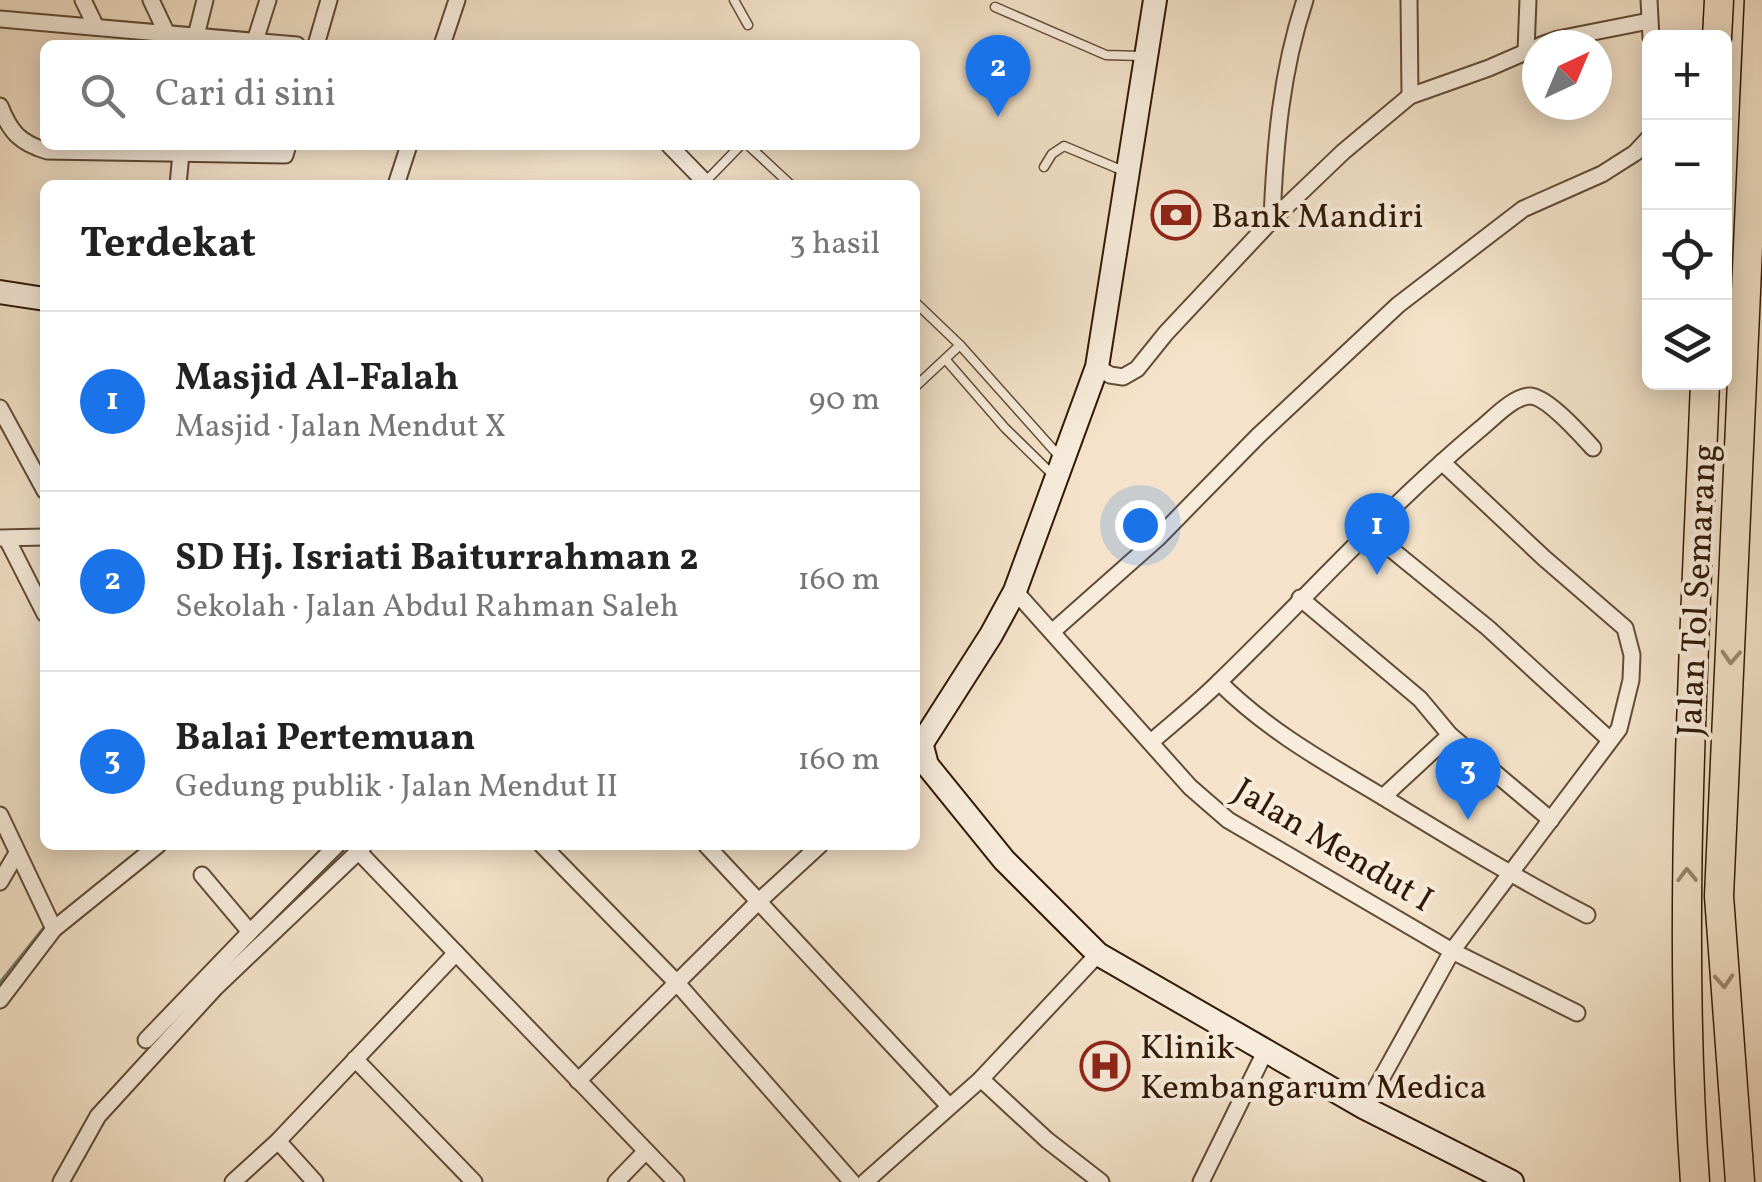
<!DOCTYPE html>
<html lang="id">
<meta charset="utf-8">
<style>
:root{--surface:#fff;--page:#f6f6f6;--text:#222;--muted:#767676;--line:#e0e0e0;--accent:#1a73e8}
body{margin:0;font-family:Vollkorn,serif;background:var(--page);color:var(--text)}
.controls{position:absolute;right:30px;top:30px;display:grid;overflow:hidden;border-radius:15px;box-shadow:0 5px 25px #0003}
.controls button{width:90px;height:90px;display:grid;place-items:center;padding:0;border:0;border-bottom:2px solid var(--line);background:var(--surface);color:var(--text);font:50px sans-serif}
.compass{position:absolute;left:1522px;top:30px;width:90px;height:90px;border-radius:50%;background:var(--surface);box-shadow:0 5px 25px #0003;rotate:44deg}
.you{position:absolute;left:1140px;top:525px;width:35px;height:35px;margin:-25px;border:8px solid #fff;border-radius:50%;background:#1a73e8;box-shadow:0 0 0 15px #1a73e833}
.badge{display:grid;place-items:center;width:65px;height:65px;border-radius:50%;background:var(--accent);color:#fff;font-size:32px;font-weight:700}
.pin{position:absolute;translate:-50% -82px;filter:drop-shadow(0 2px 5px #0008)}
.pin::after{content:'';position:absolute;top:52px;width:35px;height:30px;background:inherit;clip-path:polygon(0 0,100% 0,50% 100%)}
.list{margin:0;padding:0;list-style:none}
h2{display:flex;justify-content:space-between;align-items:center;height:130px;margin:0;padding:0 40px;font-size:42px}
h2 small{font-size:32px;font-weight:400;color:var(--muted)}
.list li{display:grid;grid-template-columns:65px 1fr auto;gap:30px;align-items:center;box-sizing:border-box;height:180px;padding:0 40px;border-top:2px solid var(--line)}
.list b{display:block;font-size:38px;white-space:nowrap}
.list p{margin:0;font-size:32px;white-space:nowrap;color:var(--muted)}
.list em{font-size:32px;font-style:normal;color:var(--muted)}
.icon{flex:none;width:55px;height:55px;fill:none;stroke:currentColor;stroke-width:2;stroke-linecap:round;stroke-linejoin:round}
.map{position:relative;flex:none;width:1762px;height:1182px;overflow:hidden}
.search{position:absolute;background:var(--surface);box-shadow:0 5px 25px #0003;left:40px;top:40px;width:880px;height:110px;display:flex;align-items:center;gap:25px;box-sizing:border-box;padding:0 35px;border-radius:15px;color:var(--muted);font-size:38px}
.panel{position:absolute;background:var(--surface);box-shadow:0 5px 25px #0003;left:40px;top:180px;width:880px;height:670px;border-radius:15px}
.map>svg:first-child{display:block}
</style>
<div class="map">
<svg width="1762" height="1182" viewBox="0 0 1762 1182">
<rect width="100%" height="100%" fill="#f4e3ca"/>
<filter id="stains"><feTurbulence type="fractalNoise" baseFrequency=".002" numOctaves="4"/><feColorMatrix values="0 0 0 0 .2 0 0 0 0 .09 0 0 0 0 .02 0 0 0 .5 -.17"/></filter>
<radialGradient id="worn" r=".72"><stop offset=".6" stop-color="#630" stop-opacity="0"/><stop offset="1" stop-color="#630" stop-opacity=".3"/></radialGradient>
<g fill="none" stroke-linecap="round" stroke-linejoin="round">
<path stroke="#717d6c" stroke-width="5" d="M 0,984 L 44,929"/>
<g stroke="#614c36" stroke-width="11">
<g id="lane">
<path d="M 734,0 L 748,25"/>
<path d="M 995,7 L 1106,55 L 1141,56"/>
<path d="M 748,145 L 791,185"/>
<path d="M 1044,167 L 1052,154 L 1064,146 L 1126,172"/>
<path d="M 705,182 L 741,145"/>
<path d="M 915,302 L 960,345 L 1059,456"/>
<path d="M 946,360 L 1005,428 L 1055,477"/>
<path d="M 915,387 L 960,345"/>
</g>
</g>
<g stroke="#614c36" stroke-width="19">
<g id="street">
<path d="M 83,0 L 96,27"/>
<path d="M 151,0 L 167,34"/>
<path d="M 1409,0 L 1410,96"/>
<path d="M 1649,0 L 1651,38"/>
<path d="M 0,19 L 297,45"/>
<path d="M 196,36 L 205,0"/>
<path d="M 255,41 L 268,0"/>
<path d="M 316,45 L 329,0"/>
<path d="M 442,45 L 457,0"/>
<path d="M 1541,45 L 1558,39 L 1649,21"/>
<path d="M 1526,51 L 1528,0"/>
<path d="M 0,106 C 10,132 20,143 47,151 L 285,155 L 288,145"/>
<path d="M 669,145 L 705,182"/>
<path d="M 178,185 L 181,153"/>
<path d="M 396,185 L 409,145"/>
<path d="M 1272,220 C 1275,145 1281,72 1305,0"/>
<path d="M 1097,367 L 1110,375 L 1123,377 L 1137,369 L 1166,333 L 1272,220 L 1343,152 L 1410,96 L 1489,68 L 1537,47"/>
<path d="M 0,408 L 45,491"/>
<path d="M 1370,532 L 1488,628 L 1610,740"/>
<path d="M 0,538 L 45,537"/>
<path d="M 7,539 L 45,614"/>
<path d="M 1015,591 L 1190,787 L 1228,820 L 1452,951 L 1577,1013"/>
<path d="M 1300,598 L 1420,699 L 1450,735 L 1551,820"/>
<path d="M 1052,632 L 1157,539 L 1258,436 L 1398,305 L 1523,209 L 1602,174 L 1635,153 L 1650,137"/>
<path d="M 1219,682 C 1269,732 1328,764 1388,800 C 1454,840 1519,880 1587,915"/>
<path d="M 1151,742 C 1174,722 1198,703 1220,681 C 1306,598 1387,507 1479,430 C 1493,419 1511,398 1529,396 C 1546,395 1582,436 1593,448"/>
<path d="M 1383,797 L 1450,735"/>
<path d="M 0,815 L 54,929"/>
<path d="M 542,845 L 677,983 L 852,1182"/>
<path d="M 706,845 L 949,1106"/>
<path d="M 358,851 L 676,1182"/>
<path d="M 202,875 L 250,932 L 337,845"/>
<path d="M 0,882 L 17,853"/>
<path d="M 0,1000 L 54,929 L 158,845"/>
<path d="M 146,1040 L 250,932"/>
<path d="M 355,1059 L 474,1182"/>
<path d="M 981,1079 L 1047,1140 L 1101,1182"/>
<path d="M 578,1081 L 758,902 L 820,845"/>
<path d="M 1365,1108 L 1452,951 L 1619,729 L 1631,680 L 1632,655 L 1625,628 L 1544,558 L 1442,462"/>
<path d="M 278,1141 L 315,1182"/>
<path d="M 61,1182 L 98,1116 L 216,987 L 363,847"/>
<path d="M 233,1182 L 278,1141 L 456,953"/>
<path d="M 616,1182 L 646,1151"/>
<path d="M 865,1182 L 981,1079 L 1098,954"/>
<path d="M 1201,1182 L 1266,1050"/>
</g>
</g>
<g stroke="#301905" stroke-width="26">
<g id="secondary">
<path d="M 0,292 L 45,299"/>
<path d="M 915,739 L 922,746 L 927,765 L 1004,860 L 1098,954 L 1365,1108 L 1512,1182"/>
<path d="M 915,754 L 991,635 L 1015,591 L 1097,367 L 1155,0"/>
</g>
</g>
<g stroke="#301905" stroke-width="31">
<g id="highway">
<path d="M 1717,38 L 1719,0"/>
<path d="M 1695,1182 C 1676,916 1695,649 1705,382"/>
<path d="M 1740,1182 L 1719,896 L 1759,0"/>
</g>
</g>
<use href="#lane" stroke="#f8eddd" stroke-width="8"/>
<use href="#street" stroke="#f8eddd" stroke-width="15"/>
<use href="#secondary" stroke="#f8eddd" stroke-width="22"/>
<use href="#highway" stroke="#f4e3ca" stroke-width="28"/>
</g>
<defs><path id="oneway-chevron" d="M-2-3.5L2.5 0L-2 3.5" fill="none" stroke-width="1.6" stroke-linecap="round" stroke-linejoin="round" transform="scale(2.5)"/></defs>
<g stroke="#9c8871">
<use href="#oneway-chevron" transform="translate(1731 657) rotate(93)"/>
<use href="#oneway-chevron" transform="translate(1687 875) rotate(-91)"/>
<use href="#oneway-chevron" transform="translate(1724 981) rotate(86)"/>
</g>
<defs>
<g id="bank-ring" transform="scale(2.5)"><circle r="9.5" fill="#f8eddd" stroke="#8f2418" stroke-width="1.5"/><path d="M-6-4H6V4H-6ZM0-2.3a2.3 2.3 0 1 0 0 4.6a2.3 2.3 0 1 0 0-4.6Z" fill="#8f2418"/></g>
<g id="hospital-ring" transform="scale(2.5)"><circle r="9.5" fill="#f8eddd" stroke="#8f2418" stroke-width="1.5"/><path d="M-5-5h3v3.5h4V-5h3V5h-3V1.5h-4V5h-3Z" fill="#8f2418"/></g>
</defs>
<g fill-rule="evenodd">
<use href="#bank-ring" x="1176" y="215"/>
<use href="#hospital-ring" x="1105" y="1066"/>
</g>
<g text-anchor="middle" stroke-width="8" stroke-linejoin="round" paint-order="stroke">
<g font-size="35" fill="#301905" stroke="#f8eddd" text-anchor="start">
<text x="1211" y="227">Bank Mandiri</text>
<text x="1140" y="1058">Klinik<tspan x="1140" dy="40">Kembangarum Medica</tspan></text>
</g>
<g font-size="35" fill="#301905" stroke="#f8eddd">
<text transform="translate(1696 590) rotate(-87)" y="12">Jalan Tol Semarang</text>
<text transform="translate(1334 844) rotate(31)" y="12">Jalan Mendut I</text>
</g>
</g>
<rect width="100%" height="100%" filter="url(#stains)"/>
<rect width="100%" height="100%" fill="url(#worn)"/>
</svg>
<div class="controls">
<button>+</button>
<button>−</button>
<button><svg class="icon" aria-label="locate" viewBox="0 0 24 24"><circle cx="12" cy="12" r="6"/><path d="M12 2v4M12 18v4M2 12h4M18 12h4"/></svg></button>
<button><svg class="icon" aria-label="layers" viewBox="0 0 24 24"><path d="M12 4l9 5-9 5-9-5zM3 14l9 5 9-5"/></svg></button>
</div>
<svg class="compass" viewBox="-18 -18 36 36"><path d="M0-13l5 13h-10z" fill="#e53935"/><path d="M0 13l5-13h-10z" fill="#767676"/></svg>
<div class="you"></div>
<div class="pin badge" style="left:1377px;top:575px">1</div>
<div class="pin badge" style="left:998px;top:117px">2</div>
<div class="pin badge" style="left:1468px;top:820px">3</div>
<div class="search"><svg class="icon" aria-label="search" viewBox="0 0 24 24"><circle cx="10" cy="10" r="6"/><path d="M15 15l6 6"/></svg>Cari di sini</div>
<section class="panel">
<h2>Terdekat<small>3 hasil</small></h2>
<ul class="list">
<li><span class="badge">1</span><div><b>Masjid Al-Falah</b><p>Masjid · Jalan Mendut X</p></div><em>90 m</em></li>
<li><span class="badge">2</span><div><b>SD Hj. Isriati Baiturrahman 2</b><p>Sekolah · Jalan Abdul Rahman Saleh</p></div><em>160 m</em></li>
<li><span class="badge">3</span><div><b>Balai Pertemuan</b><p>Gedung publik · Jalan Mendut II</p></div><em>160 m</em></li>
</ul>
</section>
</div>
